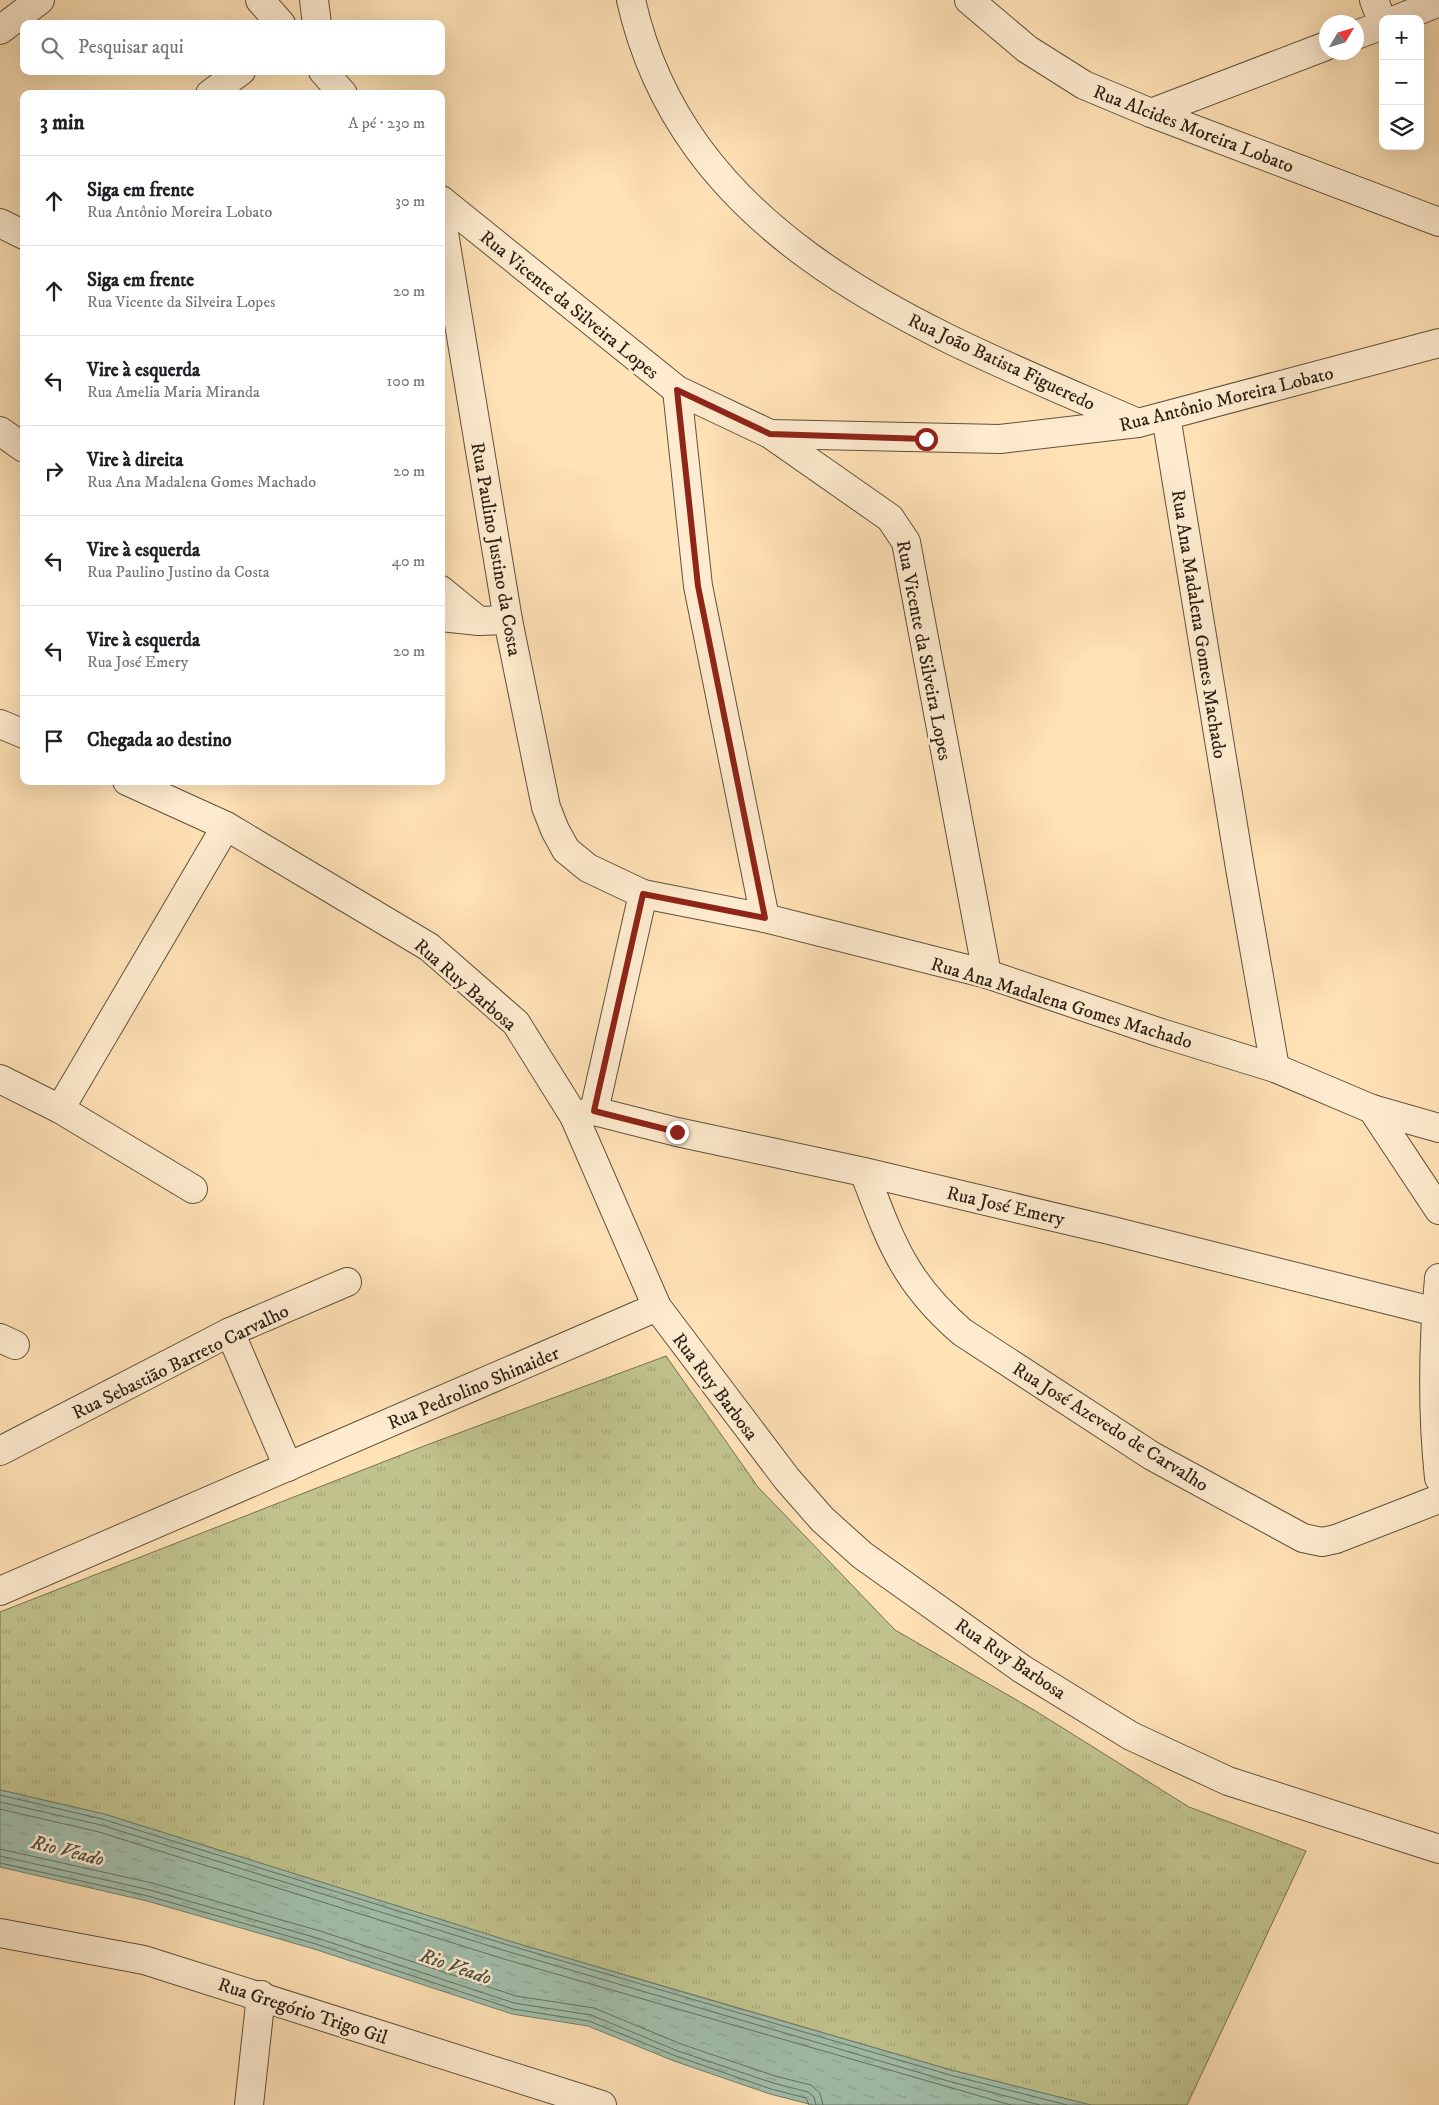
<!DOCTYPE html>
<html lang="pt">
<meta charset="utf-8">
<style>
:root{--surface:#fff;--page:#f6f6f6;--text:#202124;--muted:#757577;--line:#e0e0e0}
body{margin:0;font-family:"IM FELL DW Pica",serif;background:var(--page);color:var(--text)}
.controls{position:absolute;right:15px;top:15px;display:grid;overflow:hidden;border-radius:10px;box-shadow:0 5px 20px #0002}
.controls button{width:45px;height:45px;display:grid;place-items:center;padding:0;border:0;border-bottom:1px solid var(--line);background:var(--surface);color:var(--text);font:25px sans-serif}
.compass{position:absolute;left:1319px;top:15px;width:45px;height:45px;border-radius:50%;background:var(--surface);box-shadow:0 5px 20px #0002;rotate:52deg}
.stop{position:absolute;width:15px;height:15px;margin:-11px;border:4px solid #8f2418;border-radius:50%;background:#fff}
.stop.end{background:#8f2418;border-color:#fff;box-shadow:0 1px 5px #0008}
.list{margin:0;padding:0;list-style:none}
h2{display:flex;justify-content:space-between;align-items:center;height:65px;margin:0;padding:0 20px;font-size:21px}
h2 small{font-size:16px;font-weight:400;color:var(--muted)}
.list li{display:grid;grid-template-columns:32px 1fr auto;gap:15px;align-items:center;box-sizing:border-box;height:90px;padding:0 20px;border-top:1px solid var(--line)}
.list b{display:block;font-size:19px;white-space:nowrap}
.list p{margin:0;font-size:16px;white-space:nowrap;color:var(--muted)}
.list em{font-size:16px;font-style:normal;color:var(--muted)}
.icon{flex:none;width:28px;height:28px;fill:none;stroke:currentColor;stroke-width:2;stroke-linecap:round;stroke-linejoin:round}
.map{position:relative;flex:none;width:1439px;height:2105px;overflow:hidden}
.search{position:absolute;background:var(--surface);box-shadow:0 5px 20px #0002;left:20px;top:20px;width:425px;height:55px;display:flex;align-items:center;gap:12px;box-sizing:border-box;padding:0 18px;border-radius:10px;color:var(--muted);font-size:19px}
.panel{position:absolute;background:var(--surface);box-shadow:0 5px 20px #0002;left:20px;top:90px;width:425px;height:695px;border-radius:10px}
.map>svg:first-child{display:block}
</style>
<div class="map">
<svg width="1439" height="2105" viewBox="0 0 1439 2105">
<defs>
<pattern id="grass-tufts" width="24" height="20" patternUnits="userSpaceOnUse" patternTransform="scale(1.25)"><rect width="24" height="20" fill="#c1c38d"/><path d="M3 7l-1-3M5 7V3M7 7l1-3M15 17l-1-3M17 17v-4M19 17l1-3" fill="none" stroke="#a6a779"/></pattern>
<pattern id="water-ripples" width="26" height="14" patternUnits="userSpaceOnUse" patternTransform="scale(1.25)"><rect width="26" height="14" fill="#a1beaa"/><path d="M2 4q2-2 4 0t4 0M15 11q2-2 4 0t4 0" fill="none" stroke="#8ba391"/></pattern>
</defs>
<rect width="100%" height="100%" fill="#ffe2b6"/>
<filter id="stains"><feTurbulence type="fractalNoise" baseFrequency=".004" numOctaves="4"/><feColorMatrix values="0 0 0 0 .2 0 0 0 0 .09 0 0 0 0 .02 0 0 0 .5 -.17"/></filter>
<radialGradient id="worn" r=".72"><stop offset=".6" stop-color="#630" stop-opacity="0"/><stop offset="1" stop-color="#630" stop-opacity=".3"/></radialGradient>
<path fill="url(#grass-tufts)" stroke="#767251" d="M 666,1356 L 758,1487 L 895,1630 L 1034,1710 L 1189,1807 L 1306,1851 L 1187,2105 L 1091,2105 L 951,2070 L 509,1941 L 104,1814 L 0,1790 L 0,1612 L 424,1446 Z"/>
<path fill="url(#water-ripples)" stroke="#727f6e" d="M 0,1790 L 104,1814 L 509,1941 L 696,1996 L 951,2070 L 1091,2105 L 813,2105 L 770,2094 L 674,2061 L 588,2026 L 512,2014 L 314,1949 L 147,1901 L 0,1867 Z"/>
<g fill="none" stroke-linecap="round" stroke-linejoin="round">
<g stroke="#667060" stroke-width="1">
<path d="M 0,1795 L 102,1819 L 508,1945 L 950,2075 L 1067,2105"/>
<path d="M 0,1802 L 101,1825 L 506,1951 L 948,2081 L 1040,2105"/>
<path d="M 0,1809 L 99,1832 L 504,1959 L 1011,2105"/>
<path d="M 0,1849 L 152,1883 L 320,1931 L 516,1996 L 594,2008 L 681,2044 L 775,2076 L 811,2085 L 820,2093 L 823,2105"/>
<path d="M 0,1856 L 150,1890 L 317,1938 L 514,2003 L 591,2015 L 678,2051 L 773,2083 L 808,2092 L 814,2097 L 816,2105"/>
<path d="M 0,1863 L 148,1896 L 316,1944 L 513,2009 L 589,2021 L 676,2056 L 771,2089 L 806,2098 L 809,2105"/>
</g>
<g stroke="#60513d" stroke-width="30">
<g id="street">
<path d="M 260,0 L 281,24"/>
<path d="M 314,0 L 317,24"/>
<path d="M 631,0 C 686,245 933,334 1138,423"/>
<path d="M 969,0 L 1027,49 L 1084,85 L 1151,113 L 1439,222"/>
<path d="M 1374,0 L 1383,24"/>
<path d="M 1398,19 L 1439,2"/>
<path d="M 0,30 L 40,0"/>
<path d="M 1356,35 L 1383,25"/>
<path d="M 323,71 L 343,94"/>
<path d="M 210,94 L 241,71"/>
<path d="M 1151,113 L 1326,46"/>
<path d="M 441,200 L 677,390 L 770,434 L 890,518 L 906,542 L 987,974"/>
<path d="M 441,215 L 508,620 L 546,807 L 555,830 L 566,850 L 588,868 L 643,894 L 765,918 L 987,974 L 1161,1033 L 1275,1068 L 1372,1109 L 1439,1128"/>
<path d="M 0,223 L 24,235"/>
<path d="M 677,390 L 698,586 L 765,918"/>
<path d="M 1166,416 L 1240,868 L 1275,1068"/>
<path d="M 0,431 L 24,448"/>
<path d="M 770,434 L 1000,439 L 1138,423 L 1439,343"/>
<path d="M 441,590 L 479,621"/>
<path d="M 441,617 L 479,621 L 508,620"/>
<path d="M 0,724 L 24,734"/>
<path d="M 127,781 L 226,826 L 429,947 L 516,1023 L 574,1116 L 657,1307 L 787,1479 L 822,1519 L 862,1555 L 1022,1669 L 1131,1736 L 1228,1781 L 1439,1849"/>
<path d="M 0,1079 L 60,1109 L 193,1189"/>
<path d="M 60,1109 L 226,826"/>
<path d="M 1372,1109 L 1439,1210"/>
<path d="M 594,1111 L 643,894"/>
<path d="M 574,1116 L 594,1111 L 677,1132 L 864,1172 L 1113,1231 L 1436,1312"/>
<path d="M 864,1172 C 891,1242 904,1282 962,1332 L 1152,1456 L 1303,1538 L 1322,1542 L 1336,1539 L 1439,1499"/>
<path d="M 1439,1278 C 1433,1345 1432,1412 1439,1478"/>
<path d="M 230,1332 L 288,1467"/>
<path d="M 0,1338 L 15,1345"/>
<path d="M 0,1451 L 230,1332 L 347,1282"/>
<path d="M 0,1591 L 657,1307"/>
<path d="M 0,1933 L 144,1960 L 602,2105"/>
<path d="M 249,2105 L 261,1995"/>
</g>
</g>
<use href="#street" stroke="#ffecd0" stroke-width="28"/>
</g>
<g fill="none" stroke-linecap="round" stroke-linejoin="round">
<path stroke="#8f2418" stroke-width="6" d="M 677,1132 L 594,1111 L 643,894 L 765,918 L 698,586 L 677,390 L 770,434 L 926,439"/>
</g>
<g text-anchor="middle" stroke-width="5" stroke-linejoin="round" paint-order="stroke">
<g font-size="19" fill="#2b2115" stroke="#ffecd0">
<text transform="translate(1194 128) rotate(21)" y="7">Rua Alcides Moreira Lobato</text>
<text transform="translate(570 304) rotate(39)" y="7">Rua Vicente da Silveira Lopes</text>
<text transform="translate(1002 361) rotate(25)" y="7">Rua João Batista Figueredo</text>
<text transform="translate(1226 398) rotate(-14)" y="7">Rua Antônio Moreira Lobato</text>
<text transform="translate(497 549) rotate(80)" y="7">Rua Paulino Justino da Costa</text>
<text transform="translate(1200 624) rotate(81)" y="7">Rua Ana Madalena Gomes Machado</text>
<text transform="translate(925 650) rotate(79)" y="7">Rua Vicente da Silveira Lopes</text>
<text transform="translate(466 984) rotate(41)" y="7">Rua Ruy Barbosa</text>
<text transform="translate(1062 1002) rotate(17)" y="7">Rua Ana Madalena Gomes Machado</text>
<text transform="translate(1006 1205) rotate(13)" y="7">Rua José Emery</text>
<text transform="translate(180 1361) rotate(-26)" y="7">Rua Sebastião Barreto Carvalho</text>
<text transform="translate(716 1386) rotate(53)" y="7">Rua Ruy Barbosa</text>
<text transform="translate(473 1387) rotate(-23)" y="7">Rua Pedrolino Shinaider</text>
<text transform="translate(1111 1426) rotate(32)" y="7">Rua José Azevedo de Carvalho</text>
<text transform="translate(1011 1658) rotate(34)" y="7">Rua Ruy Barbosa</text>
<text transform="translate(303 2010) rotate(18)" y="7">Rua Gregório Trigo Gil</text>
</g>
<g font-size="20" font-style="italic" fill="#4e5042" stroke="#ffecd0">
<text transform="translate(68 1850) rotate(14)" y="7">Rio Veado</text>
<text transform="translate(456 1966) rotate(19)" y="7">Rio Veado</text>
</g>
</g>
<rect width="100%" height="100%" filter="url(#stains)"/>
<rect width="100%" height="100%" fill="url(#worn)"/>
</svg>
<div class="controls">
<button>+</button>
<button>−</button>
<button><svg class="icon" aria-label="layers" viewBox="0 0 24 24"><path d="M12 4l9 5-9 5-9-5zM3 14l9 5 9-5"/></svg></button>
</div>
<svg class="compass" viewBox="-18 -18 36 36"><path d="M0-13l5 13h-10z" fill="#e53935"/><path d="M0 13l5-13h-10z" fill="#757577"/></svg>
<div class="stop" style="left:926px;top:439px"></div>
<div class="stop end" style="left:677px;top:1132px"></div>
<div class="search"><svg class="icon" aria-label="search" viewBox="0 0 24 24"><circle cx="10" cy="10" r="6"/><path d="M15 15l6 6"/></svg>Pesquisar aqui</div>
<section class="panel">
<h2>3 min<small>A pé · 230 m</small></h2>
<ul class="list">
<li><svg class="icon" aria-label="ahead" viewBox="0 0 24 24"><path d="M12 20V5M6 11l6-6 6 6"/></svg><div><b>Siga em frente</b><p>Rua Antônio Moreira Lobato</p></div><em>30 m</em></li>
<li><svg class="icon" aria-label="ahead" viewBox="0 0 24 24"><path d="M12 20V5M6 11l6-6 6 6"/></svg><div><b>Siga em frente</b><p>Rua Vicente da Silveira Lopes</p></div><em>20 m</em></li>
<li><svg class="icon" aria-label="left" viewBox="0 0 24 24"><path d="M17 20v-9H6M10 6l-5 5 5 5"/></svg><div><b>Vire à esquerda</b><p>Rua Amelia Maria Miranda</p></div><em>100 m</em></li>
<li><svg class="icon" aria-label="right" viewBox="0 0 24 24"><path d="M7 20v-9h11M14 6l5 5-5 5"/></svg><div><b>Vire à direita</b><p>Rua Ana Madalena Gomes Machado</p></div><em>20 m</em></li>
<li><svg class="icon" aria-label="left" viewBox="0 0 24 24"><path d="M17 20v-9H6M10 6l-5 5 5 5"/></svg><div><b>Vire à esquerda</b><p>Rua Paulino Justino da Costa</p></div><em>40 m</em></li>
<li><svg class="icon" aria-label="left" viewBox="0 0 24 24"><path d="M17 20v-9H6M10 6l-5 5 5 5"/></svg><div><b>Vire à esquerda</b><p>Rua José Emery</p></div><em>20 m</em></li>
<li><svg class="icon" aria-label="arrive" viewBox="0 0 24 24"><path d="M6 21V4h12l-3 4 3 4H6"/></svg><div><b>Chegada ao destino</b></div></li>
</ul>
</section>
</div>
